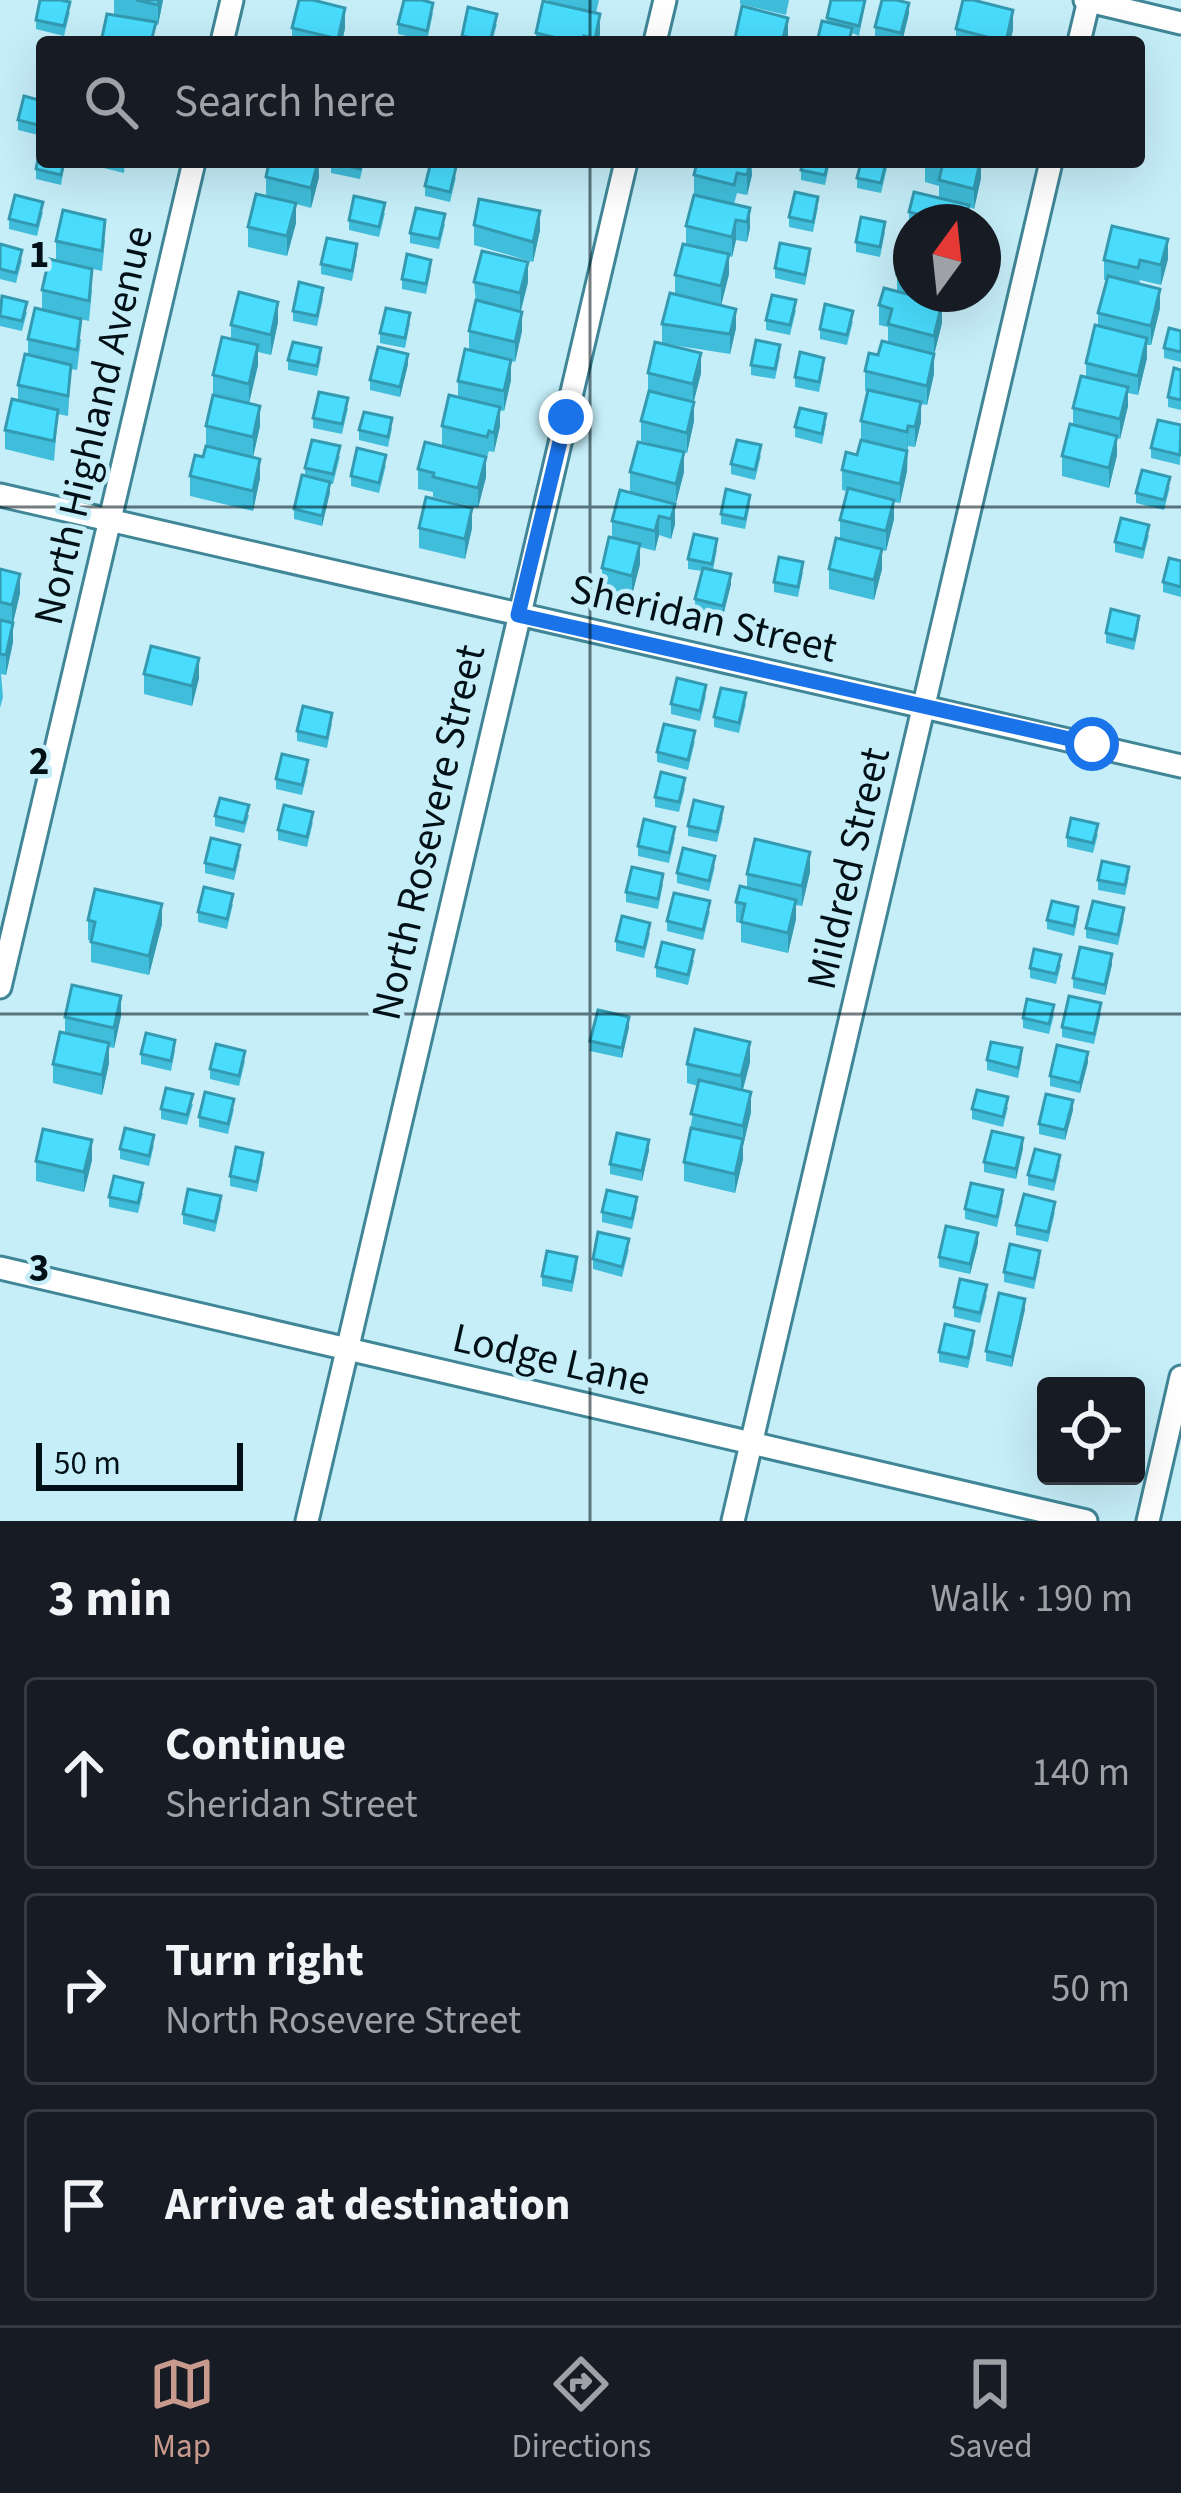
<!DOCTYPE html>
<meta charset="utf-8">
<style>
:root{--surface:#171b24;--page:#242831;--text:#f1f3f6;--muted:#9ea1a6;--line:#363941;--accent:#c89a8e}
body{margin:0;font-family:"Source Sans 3",sans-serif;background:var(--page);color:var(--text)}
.controls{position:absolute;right:36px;bottom:36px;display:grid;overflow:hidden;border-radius:12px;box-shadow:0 12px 48px #0002}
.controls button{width:108px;height:108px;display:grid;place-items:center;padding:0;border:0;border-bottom:3px solid var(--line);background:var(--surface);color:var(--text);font:60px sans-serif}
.compass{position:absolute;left:893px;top:204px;width:108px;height:108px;border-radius:50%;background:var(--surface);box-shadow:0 12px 48px #0002;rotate:15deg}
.scale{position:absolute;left:36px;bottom:30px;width:207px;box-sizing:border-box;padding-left:12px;border:6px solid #001016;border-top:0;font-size:33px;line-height:42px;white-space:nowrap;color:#001016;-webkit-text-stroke:9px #c5eef9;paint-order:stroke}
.stop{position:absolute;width:36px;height:36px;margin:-27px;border:9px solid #1a73e8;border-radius:50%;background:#fff}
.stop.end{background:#1a73e8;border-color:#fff;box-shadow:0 3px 12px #0008}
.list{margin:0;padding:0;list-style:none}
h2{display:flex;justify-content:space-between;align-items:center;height:156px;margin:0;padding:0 48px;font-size:51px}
h2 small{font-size:39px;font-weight:400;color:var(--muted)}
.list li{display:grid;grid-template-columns:78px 1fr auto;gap:36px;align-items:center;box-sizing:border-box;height:192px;margin:0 24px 24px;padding:0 24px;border:3px solid var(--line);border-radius:12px}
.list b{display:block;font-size:45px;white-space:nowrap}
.list p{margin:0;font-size:39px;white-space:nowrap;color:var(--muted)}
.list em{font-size:39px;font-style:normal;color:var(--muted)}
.icon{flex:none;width:66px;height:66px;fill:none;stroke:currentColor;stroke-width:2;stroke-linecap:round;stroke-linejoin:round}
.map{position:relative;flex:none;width:1181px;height:1521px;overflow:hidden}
.search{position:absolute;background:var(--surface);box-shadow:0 12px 48px #0002;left:36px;right:36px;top:36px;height:132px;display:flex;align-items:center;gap:30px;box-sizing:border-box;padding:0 42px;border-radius:12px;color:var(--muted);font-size:45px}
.sheet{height:804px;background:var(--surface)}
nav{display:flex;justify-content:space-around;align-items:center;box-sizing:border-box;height:168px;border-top:3px solid var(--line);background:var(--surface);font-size:33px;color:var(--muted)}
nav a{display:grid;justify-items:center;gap:6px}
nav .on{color:var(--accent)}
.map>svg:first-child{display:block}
</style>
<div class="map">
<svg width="1181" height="1521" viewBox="0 0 1181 1521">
<rect width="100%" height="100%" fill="#c5eef9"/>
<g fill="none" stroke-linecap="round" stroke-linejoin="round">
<g stroke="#408697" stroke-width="27">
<g id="street">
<path d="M 1085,0 L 1181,23"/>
<path d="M 222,42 L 232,0"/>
<path d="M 655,42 L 665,0"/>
<path d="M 1079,42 L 1089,0"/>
<path d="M 0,495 L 1181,766"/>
<path d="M 0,987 L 194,162"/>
<path d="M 0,1268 L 1086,1521"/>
<path d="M 307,1521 L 626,162"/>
<path d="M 733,1521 L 1051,162"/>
<path d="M 1148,1521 L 1181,1377"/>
</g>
</g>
<use href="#street" stroke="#fff" stroke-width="21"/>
</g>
<g fill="#3fbdda">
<path d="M 114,0 L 163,0 L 158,25 L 114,15 Z"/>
<path d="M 548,0 L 599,0 L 596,13 L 600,34 L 598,42 L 536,42 L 536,33 Z"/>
<path d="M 740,0 L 789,0 L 786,15 L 740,4 Z"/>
<path d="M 866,0 L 859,36 L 827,22 L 827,18 Z"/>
<path d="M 70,12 L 64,36 L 36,29 L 36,20 Z"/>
<path d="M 433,13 L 427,41 L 398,34 L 398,24 Z"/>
<path d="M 909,13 L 902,42 L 875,37 L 875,27 Z"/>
<path d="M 497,24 L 492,42 L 462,42 L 462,36 Z"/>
<path d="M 292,28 L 345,28 L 342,42 L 292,42 Z"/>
<path d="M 956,29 L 1013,30 L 1010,42 L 956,42 Z"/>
<path d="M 42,101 L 42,136 L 18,130 L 18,120 Z"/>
<path d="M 65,162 L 61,185 L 36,179 L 36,169 Z"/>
<path d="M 79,162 L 125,162 L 124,173 Z"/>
<path d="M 319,162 L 319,177 L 311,208 L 296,204 L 296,223 L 287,256 L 248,247 L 248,227 L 266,196 L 266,177 Z"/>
<path d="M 331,162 L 364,162 L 360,179 L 331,173 Z"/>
<path d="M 752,162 L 752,175 L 747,195 L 737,193 L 734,204 L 750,228 L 747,242 L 736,240 L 732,257 L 729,256 L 729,274 L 721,305 L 736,328 L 730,354 L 666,344 L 701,373 L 694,401 L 694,421 L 687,453 L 641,441 L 641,421 L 648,393 L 648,373 L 662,343 L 662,324 L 675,294 L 675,275 L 686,244 L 686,226 L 694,195 L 694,175 Z"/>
<path d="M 830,162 L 825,185 L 801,180 L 801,170 Z"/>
<path d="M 925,162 L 981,178 L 974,209 L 969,207 L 969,222 L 911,222 L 911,233 L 909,232 L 909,212 L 939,198 L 939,186 L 925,182 Z"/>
<path d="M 887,168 L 881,193 L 857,188 L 857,178 Z"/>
<path d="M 456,177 L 450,202 L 425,196 L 425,186 Z"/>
<path d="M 818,207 L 813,232 L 789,227 L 789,217 Z"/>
<path d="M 43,212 L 37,236 L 9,229 L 9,219 Z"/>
<path d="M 385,213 L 379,237 L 349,230 L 349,220 Z"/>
<path d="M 445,224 L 439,249 L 410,243 L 410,233 Z"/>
<path d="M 474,225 L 540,230 L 533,262 L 474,245 Z"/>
<path d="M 885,232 L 880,257 L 856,252 L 856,242 Z"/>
<path d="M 105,240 L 102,271 L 56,261 L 56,241 Z"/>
<path d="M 0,244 L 22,260 L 16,283 L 0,279 Z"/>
<path d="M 911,244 L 911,294 L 946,294 L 942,304 L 942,323 L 934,355 L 934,374 L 927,405 L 921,404 L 921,422 L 915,447 L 908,446 L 907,471 L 900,503 L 894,502 L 894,519 L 886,551 L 882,550 L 882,569 L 874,600 L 829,589 L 829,569 L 840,539 L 840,520 L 847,491 L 842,490 L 842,470 L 857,455 L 861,440 L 861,421 L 868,392 L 865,391 L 865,371 L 888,343 L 888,327 L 879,325 L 879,305 L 897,292 L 897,274 Z"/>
<path d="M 357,254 L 352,281 L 321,274 L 321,264 Z"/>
<path d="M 810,259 L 805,285 L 775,278 L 775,268 Z"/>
<path d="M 1168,259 L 1161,285 L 1140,280 L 1139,284 L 1160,308 L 1151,345 L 1147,345 L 1147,358 L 1138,395 L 1128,393 L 1128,406 L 1120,439 L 1117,438 L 1117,455 L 1109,488 L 1062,476 L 1062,456 L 1073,425 L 1073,408 L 1086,377 L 1086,363 L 1098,326 L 1098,313 L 1106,280 L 1104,280 L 1104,260 Z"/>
<path d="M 431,270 L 426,294 L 402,289 L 402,279 Z"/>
<path d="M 474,282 L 528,282 L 521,311 L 522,331 L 515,362 L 511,361 L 511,380 L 504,411 L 500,410 L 500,426 L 494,452 L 489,451 L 487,457 L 442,446 L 442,426 L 458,397 L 458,381 L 469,350 L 469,331 L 476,302 Z"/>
<path d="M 92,289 L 89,321 L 42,310 L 42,290 Z"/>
<path d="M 323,298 L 317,326 L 293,321 L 293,311 Z"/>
<path d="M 0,303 L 27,312 L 22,331 L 0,326 Z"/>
<path d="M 796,310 L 790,335 L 766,330 L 766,320 Z"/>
<path d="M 853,321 L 847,345 L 820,339 L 820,329 Z"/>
<path d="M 278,322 L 271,355 L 258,352 L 258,365 L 249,403 L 260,426 L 253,457 L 260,478 L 253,511 L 190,496 L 190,476 L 203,457 L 206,446 L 206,426 L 213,395 L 213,375 L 231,339 L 231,325 Z"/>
<path d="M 410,323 L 405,348 L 380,343 L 380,333 Z"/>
<path d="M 1181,331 L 1181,362 L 1164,358 L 1164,348 Z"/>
<path d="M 28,339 L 81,339 L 77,370 L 71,369 L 68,416 L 58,414 L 54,461 L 5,449 L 5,430 L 18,401 L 18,385 L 28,355 Z"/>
<path d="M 780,355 L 775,379 L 751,375 L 751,365 Z"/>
<path d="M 321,358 L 317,376 L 288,370 L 288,360 Z"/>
<path d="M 408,364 L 400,397 L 370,390 L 370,380 Z"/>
<path d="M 824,368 L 819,392 L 795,387 L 795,377 Z"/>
<path d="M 1181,370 L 1181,410 L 1168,407 L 1168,397 Z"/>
<path d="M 348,408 L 342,434 L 313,428 L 313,418 Z"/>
<path d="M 826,424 L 822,444 L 795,437 L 795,427 Z"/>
<path d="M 1181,425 L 1180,465 L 1151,458 L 1151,448 Z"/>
<path d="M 392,428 L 388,447 L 359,440 L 359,430 Z"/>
<path d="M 761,455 L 755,480 L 731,474 L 731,464 Z"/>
<path d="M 340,456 L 333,484 L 330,484 L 330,492 L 322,526 L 294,519 L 294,509 L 305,476 L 305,468 Z"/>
<path d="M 386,465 L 379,493 L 351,486 L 351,476 Z"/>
<path d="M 418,469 L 486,477 L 478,508 L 433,497 L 433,492 L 418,489 Z"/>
<path d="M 630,472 L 684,472 L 676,503 L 630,492 Z"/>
<path d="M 1170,487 L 1164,510 L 1136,503 L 1136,493 Z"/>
<path d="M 675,504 L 675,524 L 671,539 L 659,535 L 655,551 L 640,547 L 640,564 L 632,595 L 602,588 L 602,568 L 612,537 L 612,521 Z"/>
<path d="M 750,505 L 745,529 L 721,524 L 721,514 Z"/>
<path d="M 419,528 L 472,528 L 465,559 L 419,548 Z"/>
<path d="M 1149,535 L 1143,559 L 1115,552 L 1115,542 Z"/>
<path d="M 717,549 L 713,570 L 731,584 L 723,616 L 695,609 L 695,599 L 702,571 L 688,569 L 688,559 Z"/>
<path d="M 1181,561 L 1181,597 L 1163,592 L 1163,582 Z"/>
<path d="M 0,569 L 20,593 L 13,623 L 13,642 L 6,675 L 1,674 L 3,697 L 0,708 Z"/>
<path d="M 803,572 L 798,597 L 774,592 L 774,582 Z"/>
<path d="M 1139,626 L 1134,650 L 1106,643 L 1106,633 Z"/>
<path d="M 144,674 L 199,678 L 192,706 L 144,694 Z"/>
<path d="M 706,695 L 700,721 L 671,714 L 671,704 Z"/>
<path d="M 746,703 L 739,733 L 714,727 L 714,717 Z"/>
<path d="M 332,723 L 327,748 L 297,741 L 297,731 Z"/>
<path d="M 695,741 L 688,770 L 657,762 L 657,752 Z"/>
<path d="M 308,770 L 302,795 L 276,789 L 276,779 Z"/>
<path d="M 685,788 L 679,812 L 655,807 L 655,797 Z"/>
<path d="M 249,815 L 244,833 L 215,826 L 215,816 Z"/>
<path d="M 723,817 L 717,842 L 688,836 L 688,826 Z"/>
<path d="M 313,822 L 307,847 L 278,840 L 278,830 Z"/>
<path d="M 1098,834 L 1093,853 L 1067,847 L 1067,837 Z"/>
<path d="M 675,837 L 669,863 L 638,856 L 638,846 Z"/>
<path d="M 240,855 L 234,880 L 205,873 L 205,863 Z"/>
<path d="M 715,866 L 709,891 L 677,883 L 677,873 Z"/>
<path d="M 810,872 L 802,906 L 796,905 L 796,919 L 788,953 L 741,942 L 741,923 L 736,922 L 736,902 L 747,888 L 747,874 Z"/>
<path d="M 1129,877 L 1125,895 L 1098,890 L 1098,880 Z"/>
<path d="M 663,884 L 658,909 L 626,902 L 626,892 Z"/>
<path d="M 233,904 L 227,929 L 198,922 L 198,912 Z"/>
<path d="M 710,911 L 703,940 L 667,931 L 667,921 Z"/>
<path d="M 1078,917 L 1074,936 L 1047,929 L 1047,920 Z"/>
<path d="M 1124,918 L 1118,945 L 1086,938 L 1086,928 Z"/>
<path d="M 88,920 L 162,924 L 149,975 L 91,962 L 91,941 L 88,940 Z"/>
<path d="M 650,933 L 644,958 L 616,951 L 616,941 Z"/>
<path d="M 694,960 L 688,985 L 656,977 L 656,967 Z"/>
<path d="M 1112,964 L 1105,995 L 1073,988 L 1073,978 Z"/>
<path d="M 1061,965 L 1056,984 L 1030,978 L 1030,968 Z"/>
<path d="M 1101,1013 L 1094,1044 L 1062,1037 L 1062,1027 Z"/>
<path d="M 1054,1015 L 1049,1034 L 1023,1028 L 1023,1018 Z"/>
<path d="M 121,1016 L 114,1048 L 109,1047 L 109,1063 L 102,1095 L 53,1083 L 53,1064 L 65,1034 L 65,1017 Z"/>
<path d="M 629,1027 L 622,1058 L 590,1051 L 590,1041 Z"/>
<path d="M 175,1050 L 171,1071 L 141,1064 L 141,1054 Z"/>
<path d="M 1022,1058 L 1018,1078 L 987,1070 L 987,1060 Z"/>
<path d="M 245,1061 L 239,1086 L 210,1079 L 210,1069 Z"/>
<path d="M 750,1062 L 743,1090 L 751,1112 L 743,1146 L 743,1159 L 735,1193 L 684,1181 L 684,1162 L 698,1086 L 687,1083 L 687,1064 Z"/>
<path d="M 1088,1062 L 1080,1093 L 1050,1086 L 1050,1076 Z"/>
<path d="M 193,1104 L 187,1125 L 161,1119 L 161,1109 Z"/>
<path d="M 1008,1107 L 1003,1127 L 972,1119 L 972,1109 Z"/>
<path d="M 234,1109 L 228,1134 L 199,1127 L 199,1117 Z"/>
<path d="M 1073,1110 L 1065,1140 L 1039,1134 L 1039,1124 Z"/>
<path d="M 154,1145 L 149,1166 L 120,1159 L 120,1149 Z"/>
<path d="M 1023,1148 L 1016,1179 L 984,1172 L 984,1162 Z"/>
<path d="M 649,1150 L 642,1181 L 610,1174 L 610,1164 Z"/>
<path d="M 92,1160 L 84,1192 L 36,1181 L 36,1161 Z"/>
<path d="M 263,1163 L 257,1192 L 230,1186 L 230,1176 Z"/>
<path d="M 1060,1165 L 1054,1191 L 1028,1185 L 1028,1175 Z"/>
<path d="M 143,1193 L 138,1213 L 109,1207 L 109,1197 Z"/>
<path d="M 1003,1200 L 997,1227 L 965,1219 L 965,1209 Z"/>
<path d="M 221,1206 L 215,1232 L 183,1224 L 183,1214 Z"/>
<path d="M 637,1207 L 632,1229 L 602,1222 L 602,1212 Z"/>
<path d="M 1055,1212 L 1048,1242 L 1016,1235 L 1016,1225 Z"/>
<path d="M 978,1243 L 970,1274 L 939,1267 L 939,1257 Z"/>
<path d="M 629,1249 L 622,1277 L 593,1269 L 593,1259 Z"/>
<path d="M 1040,1261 L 1034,1289 L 1004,1282 L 1004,1272 Z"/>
<path d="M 577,1267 L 572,1292 L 542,1286 L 542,1276 Z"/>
<path d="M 987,1295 L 980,1323 L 954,1317 L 954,1307 Z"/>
<path d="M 1025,1309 L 1012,1367 L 986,1361 L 986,1351 Z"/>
<path d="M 974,1341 L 968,1368 L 939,1362 L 939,1352 Z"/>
</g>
<g fill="#339ab1">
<path d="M 159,0 L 163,0 L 158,25 L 158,5 Z"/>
<path d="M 909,3 L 909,13 L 902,42 L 901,33 Z"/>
<path d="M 345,8 L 345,28 L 342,42 L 338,42 Z"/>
<path d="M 1013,10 L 1013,30 L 1010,42 L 1006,42 Z"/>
<path d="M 600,14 L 600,34 L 598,42 L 595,42 Z"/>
<path d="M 788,18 L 788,37 L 787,42 L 782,42 Z"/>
<path d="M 318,162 L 319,177 L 311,208 L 311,188 Z"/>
<path d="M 750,162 L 752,175 L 747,195 L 747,175 Z"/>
<path d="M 981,162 L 981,178 L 974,209 L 974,189 Z"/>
<path d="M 296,203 L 296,223 L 287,256 L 287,236 Z"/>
<path d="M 750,208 L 750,228 L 747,242 L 747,222 Z"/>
<path d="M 540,211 L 540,230 L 533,262 L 533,242 Z"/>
<path d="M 736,220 L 736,240 L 732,257 L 732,237 Z"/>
<path d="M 1168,239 L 1168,259 L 1161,285 L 1161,265 Z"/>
<path d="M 729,254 L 729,274 L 721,306 L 721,286 Z"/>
<path d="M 528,262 L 528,282 L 520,313 L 520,293 Z"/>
<path d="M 1160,289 L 1160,308 L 1151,345 L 1151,326 Z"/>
<path d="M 278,302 L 278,322 L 271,355 L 271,335 Z"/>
<path d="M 942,303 L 942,323 L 934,355 L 934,374 L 927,405 L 927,386 L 934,354 L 934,336 Z"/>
<path d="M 736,309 L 736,328 L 730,354 L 730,334 Z"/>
<path d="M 522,312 L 522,331 L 515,362 L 515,342 Z"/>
<path d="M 1147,338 L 1147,358 L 1138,395 L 1138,376 Z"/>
<path d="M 258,345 L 258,365 L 249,403 L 249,384 Z"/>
<path d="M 701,353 L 701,373 L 693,404 L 693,384 Z"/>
<path d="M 408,354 L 408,364 L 400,397 L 400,387 Z"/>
<path d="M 511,360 L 511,380 L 504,411 L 504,391 Z"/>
<path d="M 1128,387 L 1128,406 L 1120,439 L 1120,419 Z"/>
<path d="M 694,402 L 694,421 L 687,453 L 687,433 Z"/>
<path d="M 921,402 L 921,422 L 915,447 L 915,427 Z"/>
<path d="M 260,406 L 260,426 L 253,457 L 253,437 Z"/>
<path d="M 500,407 L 500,426 L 494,452 L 494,433 Z"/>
<path d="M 908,426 L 907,471 L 900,503 L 900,484 L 907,452 Z"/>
<path d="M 1117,436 L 1117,455 L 1109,488 L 1109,468 Z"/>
<path d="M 684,452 L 684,472 L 676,503 L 676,484 Z"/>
<path d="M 486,457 L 486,477 L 478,508 L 478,488 Z"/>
<path d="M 260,459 L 260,478 L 253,511 L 253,491 Z"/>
<path d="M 330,482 L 330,492 L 322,526 L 322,516 Z"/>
<path d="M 894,500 L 894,519 L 886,551 L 886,531 Z"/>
<path d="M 675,504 L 675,524 L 671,539 L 671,519 Z"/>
<path d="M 472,508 L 472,528 L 465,559 L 465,539 Z"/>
<path d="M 659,516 L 659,535 L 655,551 L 655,531 Z"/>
<path d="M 640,544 L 640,564 L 632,595 L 632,576 Z"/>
<path d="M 882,549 L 882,569 L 874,600 L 874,580 Z"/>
<path d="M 20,574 L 20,593 L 13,623 L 13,642 L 6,675 L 6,655 L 12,624 L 12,605 Z"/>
<path d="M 731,574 L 731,584 L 723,616 L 723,606 Z"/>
<path d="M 199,658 L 199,678 L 192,706 L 192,686 Z"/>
<path d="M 810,852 L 810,872 L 802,906 L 802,886 Z"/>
<path d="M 796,900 L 796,919 L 788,953 L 788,933 Z"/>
<path d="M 162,904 L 162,924 L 149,975 L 149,956 Z"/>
<path d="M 1112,954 L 1112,964 L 1105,995 L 1105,985 Z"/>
<path d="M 121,996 L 121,1016 L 114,1048 L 114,1028 Z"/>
<path d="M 629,1017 L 629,1027 L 622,1058 L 622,1048 Z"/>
<path d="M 750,1042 L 750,1062 L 741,1096 L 741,1076 Z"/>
<path d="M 109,1043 L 109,1063 L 102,1095 L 102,1075 Z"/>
<path d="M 1088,1052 L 1088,1062 L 1080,1093 L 1080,1083 Z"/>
<path d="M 751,1092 L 751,1112 L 743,1146 L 743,1126 Z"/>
<path d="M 1073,1100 L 1073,1110 L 1065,1140 L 1065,1130 Z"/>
<path d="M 1023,1138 L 1023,1148 L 1016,1179 L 1016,1169 Z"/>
<path d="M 743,1139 L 743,1159 L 735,1193 L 735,1174 Z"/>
<path d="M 92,1140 L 92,1160 L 84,1192 L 84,1172 Z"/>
<path d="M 649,1140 L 649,1150 L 642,1181 L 642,1171 Z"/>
<path d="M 978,1233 L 978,1243 L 970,1274 L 970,1264 Z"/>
<path d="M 1025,1299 L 1025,1309 L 1012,1367 L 1012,1357 Z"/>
</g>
<g fill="#49dcfd" stroke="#339ab1" stroke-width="3">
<path d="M 40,0 L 60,0 L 70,2 L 64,26 L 36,20 Z"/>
<path d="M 136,0 L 159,0 L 158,5 Z"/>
<path d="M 299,0 L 313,0 L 345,8 L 338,39 L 292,28 Z"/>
<path d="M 404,0 L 422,0 L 433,3 L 427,31 L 398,24 Z"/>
<path d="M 831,0 L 865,0 L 859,26 L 827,18 Z"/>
<path d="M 882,0 L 896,0 L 909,3 L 901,33 L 875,27 Z"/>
<path d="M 963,0 L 973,0 L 1013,10 L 1006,42 L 956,29 Z"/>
<path d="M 543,1 L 600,14 L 595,39 L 584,36 L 583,42 L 574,42 L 536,33 Z"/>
<path d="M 742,6 L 788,18 L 782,42 L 753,42 L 735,38 Z"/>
<path d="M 468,7 L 497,14 L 490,42 L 462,36 Z"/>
<path d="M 107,14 L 156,22 L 151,42 L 101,42 Z"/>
<path d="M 822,21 L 852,28 L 849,42 L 817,42 Z"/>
<path d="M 24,96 L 42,101 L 42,126 L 18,120 Z"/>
<path d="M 40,149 L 42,150 L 42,162 L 64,162 L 61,175 L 36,169 Z"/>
<path d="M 269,162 L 318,162 L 311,188 L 266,177 Z"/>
<path d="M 331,162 L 362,162 L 360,169 Z"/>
<path d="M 431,162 L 456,167 L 450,192 L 425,186 Z"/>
<path d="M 697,162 L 750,162 L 747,175 L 737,173 L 734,185 L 694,175 Z"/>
<path d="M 803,162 L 828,162 L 825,175 L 801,170 Z"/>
<path d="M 861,162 L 886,162 L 881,183 L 857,178 Z"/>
<path d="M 925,162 L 980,162 L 974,189 L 939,180 L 942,167 Z"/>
<path d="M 795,192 L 818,197 L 813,222 L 789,217 Z"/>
<path d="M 914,192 L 969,205 L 965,222 L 933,222 L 934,218 L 909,212 Z"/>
<path d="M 256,194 L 296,203 L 287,236 L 248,227 Z"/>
<path d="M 15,195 L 43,202 L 37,226 L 9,219 Z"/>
<path d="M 694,195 L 750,208 L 747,222 L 736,220 L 732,237 L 686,226 Z"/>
<path d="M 354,196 L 385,203 L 379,227 L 349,220 Z"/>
<path d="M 479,199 L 540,211 L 533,242 L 474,225 Z"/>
<path d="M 416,208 L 445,214 L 439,239 L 410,233 Z"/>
<path d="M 63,210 L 105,220 L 102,251 L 56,241 Z"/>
<path d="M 861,217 L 885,222 L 880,247 L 856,242 Z"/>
<path d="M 1112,226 L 1168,239 L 1161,265 L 1140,260 L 1138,268 L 1104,260 Z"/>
<path d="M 327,238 L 357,244 L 352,271 L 321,264 Z"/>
<path d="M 780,243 L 810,249 L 805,275 L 775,268 Z"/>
<path d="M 905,243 L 911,244 L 911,277 L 897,274 Z"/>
<path d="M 0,244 L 22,250 L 16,273 L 0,269 Z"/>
<path d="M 683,244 L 729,254 L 721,286 L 675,275 Z"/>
<path d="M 482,251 L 528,262 L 520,293 L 474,282 Z"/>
<path d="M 407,254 L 431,260 L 426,284 L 402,279 Z"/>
<path d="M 49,259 L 92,269 L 89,301 L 42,290 Z"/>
<path d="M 1108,276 L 1160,289 L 1151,326 L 1098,313 Z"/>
<path d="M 299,282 L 323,288 L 317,316 L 293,311 Z"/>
<path d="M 884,288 L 942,303 L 934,336 L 888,324 L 892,309 L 879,305 Z"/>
<path d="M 239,292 L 278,302 L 271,335 L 231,325 Z"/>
<path d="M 670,293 L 736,309 L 730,334 L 662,324 Z"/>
<path d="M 772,295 L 796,300 L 790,325 L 766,320 Z"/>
<path d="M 2,296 L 27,302 L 22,321 L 0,316 Z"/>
<path d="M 476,300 L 522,312 L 515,342 L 469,331 Z"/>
<path d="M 825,304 L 853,311 L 847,335 L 820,329 Z"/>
<path d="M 35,308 L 81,319 L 77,350 L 28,339 Z"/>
<path d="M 386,308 L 410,313 L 405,338 L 380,333 Z"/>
<path d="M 1095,325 L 1147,338 L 1138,376 L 1086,363 Z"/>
<path d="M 1169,328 L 1181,331 L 1181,352 L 1164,348 Z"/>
<path d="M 222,337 L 258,345 L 249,384 L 213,375 Z"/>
<path d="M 756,340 L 780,345 L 775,369 L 751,365 Z"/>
<path d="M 882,341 L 934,354 L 927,386 L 865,371 L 869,353 L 878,355 Z"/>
<path d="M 293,342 L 321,348 L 317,366 L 288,360 Z"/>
<path d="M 655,342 L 701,353 L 693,384 L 648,373 Z"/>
<path d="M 378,347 L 408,354 L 400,387 L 370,380 Z"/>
<path d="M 465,349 L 511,360 L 504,391 L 458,381 Z"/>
<path d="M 800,352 L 824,358 L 819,382 L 795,377 Z"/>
<path d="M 25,354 L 71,365 L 68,396 L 18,385 Z"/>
<path d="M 1174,368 L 1181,370 L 1181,400 L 1168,397 Z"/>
<path d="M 1081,376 L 1128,387 L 1120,419 L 1073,408 Z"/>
<path d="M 868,390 L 921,402 L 915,427 L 908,426 L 907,432 L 861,421 Z"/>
<path d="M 649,391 L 694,402 L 687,433 L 641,421 Z"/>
<path d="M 319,392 L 348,398 L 342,424 L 313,418 Z"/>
<path d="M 213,395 L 260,406 L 253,437 L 206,426 Z"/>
<path d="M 449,395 L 500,407 L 494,433 L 489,431 L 487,437 L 442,426 Z"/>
<path d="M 12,399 L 58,410 L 54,441 L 5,430 Z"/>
<path d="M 800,408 L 826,414 L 822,434 L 795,427 Z"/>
<path d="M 364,412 L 392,418 L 388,437 L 359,430 Z"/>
<path d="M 1158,420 L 1181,425 L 1180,455 L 1151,448 Z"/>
<path d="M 1070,424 L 1117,436 L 1109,468 L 1062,456 Z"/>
<path d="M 312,440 L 340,446 L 333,474 L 305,468 Z"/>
<path d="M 737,440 L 761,445 L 755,470 L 731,464 Z"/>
<path d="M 861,440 L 907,451 L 900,484 L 842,470 L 846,452 L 857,455 Z"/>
<path d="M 425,442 L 486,457 L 478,488 L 433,477 L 434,473 L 418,469 Z"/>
<path d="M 638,442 L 684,452 L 676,484 L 630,472 Z"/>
<path d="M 206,446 L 260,459 L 253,491 L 190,476 L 195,455 L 203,457 Z"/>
<path d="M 357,448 L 386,455 L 379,483 L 351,476 Z"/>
<path d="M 1142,470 L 1170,477 L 1164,500 L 1136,493 Z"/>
<path d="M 302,475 L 330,482 L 322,516 L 294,509 Z"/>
<path d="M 848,488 L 894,500 L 886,531 L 840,520 Z"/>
<path d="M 726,489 L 750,495 L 745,519 L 721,514 Z"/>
<path d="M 620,490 L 675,504 L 671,519 L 659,516 L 655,531 L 612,521 Z"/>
<path d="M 426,497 L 472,508 L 465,539 L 419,528 Z"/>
<path d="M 1121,518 L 1149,525 L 1143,549 L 1115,542 Z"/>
<path d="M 694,534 L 717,539 L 712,564 L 688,559 Z"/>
<path d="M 609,537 L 640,544 L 632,576 L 602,568 Z"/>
<path d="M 836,538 L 882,549 L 874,580 L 829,569 Z"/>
<path d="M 779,557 L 803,562 L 798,587 L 774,582 Z"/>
<path d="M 1169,558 L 1181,561 L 1181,587 L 1163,582 Z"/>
<path d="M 703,568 L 731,574 L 723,606 L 695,599 Z"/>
<path d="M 0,569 L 20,574 L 12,605 L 0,602 Z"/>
<path d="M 1111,609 L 1139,616 L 1134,640 L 1106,633 Z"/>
<path d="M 0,620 L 13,623 L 6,655 L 0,654 Z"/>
<path d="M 151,646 L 199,658 L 192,686 L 144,674 Z"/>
<path d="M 677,678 L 706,685 L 700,711 L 671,704 Z"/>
<path d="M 721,688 L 746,693 L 739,723 L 714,717 Z"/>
<path d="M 303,706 L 332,713 L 327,738 L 297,731 Z"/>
<path d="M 664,724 L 695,731 L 688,760 L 657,752 Z"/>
<path d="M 282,754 L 308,760 L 302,785 L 276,779 Z"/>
<path d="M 661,772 L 685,778 L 679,802 L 655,797 Z"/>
<path d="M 220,798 L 249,805 L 244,823 L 215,816 Z"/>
<path d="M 694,800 L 723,807 L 717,832 L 688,826 Z"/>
<path d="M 284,805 L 313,812 L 307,837 L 278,830 Z"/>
<path d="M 1071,818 L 1098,824 L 1093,843 L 1067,837 Z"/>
<path d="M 644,819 L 675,827 L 669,853 L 638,846 Z"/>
<path d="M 211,838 L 240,845 L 234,870 L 205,863 Z"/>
<path d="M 755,839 L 810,852 L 802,886 L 747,874 Z"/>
<path d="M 683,848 L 715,856 L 709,881 L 677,873 Z"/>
<path d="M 1102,861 L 1129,867 L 1125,885 L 1098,880 Z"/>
<path d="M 632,867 L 663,874 L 658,899 L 626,892 Z"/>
<path d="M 740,886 L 796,900 L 788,933 L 741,922 L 745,904 L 736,902 Z"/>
<path d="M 204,887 L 233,894 L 227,919 L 198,912 Z"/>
<path d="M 95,889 L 162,904 L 149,956 L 91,942 L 95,922 L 88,920 Z"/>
<path d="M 674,893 L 710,901 L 703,930 L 667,921 Z"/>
<path d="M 1052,901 L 1078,907 L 1074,926 L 1047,920 Z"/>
<path d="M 1093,901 L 1124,908 L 1118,935 L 1086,928 Z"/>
<path d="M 622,916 L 650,923 L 644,948 L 616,941 Z"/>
<path d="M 662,942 L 694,950 L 688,975 L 656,967 Z"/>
<path d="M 1080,947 L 1112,954 L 1105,985 L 1073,978 Z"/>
<path d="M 1034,949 L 1061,955 L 1056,974 L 1030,968 Z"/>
<path d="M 72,985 L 121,996 L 114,1028 L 65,1017 Z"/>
<path d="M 1069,996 L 1101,1003 L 1094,1034 L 1062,1027 Z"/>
<path d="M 1027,999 L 1054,1005 L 1049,1024 L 1023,1018 Z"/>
<path d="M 598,1010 L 629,1017 L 622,1048 L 590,1041 Z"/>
<path d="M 695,1029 L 750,1042 L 741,1076 L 687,1064 Z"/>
<path d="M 60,1032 L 109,1043 L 102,1075 L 53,1064 Z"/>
<path d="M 146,1033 L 175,1040 L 171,1061 L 141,1054 Z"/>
<path d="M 991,1042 L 1022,1048 L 1018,1068 L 987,1060 Z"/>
<path d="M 216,1044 L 245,1051 L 239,1076 L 210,1069 Z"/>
<path d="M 1057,1045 L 1088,1052 L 1080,1083 L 1050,1076 Z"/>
<path d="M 699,1080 L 751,1092 L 743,1126 L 691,1114 Z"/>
<path d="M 166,1088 L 193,1094 L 187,1115 L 161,1109 Z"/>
<path d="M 977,1090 L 1008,1097 L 1003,1117 L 972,1109 Z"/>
<path d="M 205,1092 L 234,1099 L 228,1124 L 199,1117 Z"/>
<path d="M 1046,1094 L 1073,1100 L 1065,1130 L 1039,1124 Z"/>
<path d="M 125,1128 L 154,1135 L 149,1156 L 120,1149 Z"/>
<path d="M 691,1128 L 743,1139 L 735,1174 L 684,1162 Z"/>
<path d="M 43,1129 L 92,1140 L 84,1172 L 36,1161 Z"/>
<path d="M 992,1131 L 1023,1138 L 1016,1169 L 984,1162 Z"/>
<path d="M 617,1133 L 649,1140 L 642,1171 L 610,1164 Z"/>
<path d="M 236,1147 L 263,1153 L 257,1182 L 230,1176 Z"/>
<path d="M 1035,1149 L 1060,1155 L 1054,1181 L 1028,1175 Z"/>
<path d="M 114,1176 L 143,1183 L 138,1203 L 109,1197 Z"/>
<path d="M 971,1183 L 1003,1190 L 997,1217 L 965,1209 Z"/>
<path d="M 188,1189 L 221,1196 L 215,1222 L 183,1214 Z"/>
<path d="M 607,1190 L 637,1197 L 632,1219 L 602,1212 Z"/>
<path d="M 1024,1194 L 1055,1202 L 1048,1232 L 1016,1225 Z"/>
<path d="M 946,1226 L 978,1233 L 970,1264 L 939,1257 Z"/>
<path d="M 598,1232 L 629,1239 L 622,1267 L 593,1259 Z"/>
<path d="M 1010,1244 L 1040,1251 L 1034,1279 L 1004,1272 Z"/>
<path d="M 547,1251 L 577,1257 L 572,1282 L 542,1276 Z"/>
<path d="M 960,1279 L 987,1285 L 980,1313 L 954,1307 Z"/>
<path d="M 999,1293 L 1025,1299 L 1012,1357 L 986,1351 Z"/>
<path d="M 945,1324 L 974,1331 L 968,1358 L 939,1352 Z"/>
</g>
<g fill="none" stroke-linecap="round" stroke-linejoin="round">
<path stroke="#1a73e8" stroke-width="15" d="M 566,417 L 518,615 L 1092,744"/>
</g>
<path fill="none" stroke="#001016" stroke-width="3" stroke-opacity="0.55" d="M 590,0 L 590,42M 590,162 L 590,1521M 0,507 L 1181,507M 0,1014 L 1181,1014"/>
<g text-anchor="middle" stroke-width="9" stroke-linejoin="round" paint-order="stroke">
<g font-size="42" fill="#001016" stroke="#c5eef9">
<text transform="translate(92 425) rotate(-77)" y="15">North Highland Avenue</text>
<text transform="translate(704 617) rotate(13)" y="15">Sheridan Street</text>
<text transform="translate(427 832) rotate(-77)" y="15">North Rosevere Street</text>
<text transform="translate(847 868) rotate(-77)" y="15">Mildred Street</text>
<text transform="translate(552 1358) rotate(13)" y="15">Lodge Lane</text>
</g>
</g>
<g font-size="39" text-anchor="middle" font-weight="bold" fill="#001016" stroke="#c5eef9" stroke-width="9" stroke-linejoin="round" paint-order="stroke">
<text x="39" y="267">1</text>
<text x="39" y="774">2</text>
<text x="39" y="1281">3</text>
</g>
</svg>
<div class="controls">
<button><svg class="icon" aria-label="locate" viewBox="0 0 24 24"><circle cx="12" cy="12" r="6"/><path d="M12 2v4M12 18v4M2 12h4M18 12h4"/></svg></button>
</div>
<svg class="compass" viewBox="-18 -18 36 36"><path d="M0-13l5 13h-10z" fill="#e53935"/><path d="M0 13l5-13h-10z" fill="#9ea1a6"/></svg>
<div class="scale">50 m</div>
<div class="stop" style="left:1092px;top:744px"></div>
<div class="stop end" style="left:566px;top:417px"></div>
<div class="search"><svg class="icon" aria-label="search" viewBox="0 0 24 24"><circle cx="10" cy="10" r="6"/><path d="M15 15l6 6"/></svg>Search here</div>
</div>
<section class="sheet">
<h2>3 min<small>Walk · 190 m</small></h2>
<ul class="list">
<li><svg class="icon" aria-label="ahead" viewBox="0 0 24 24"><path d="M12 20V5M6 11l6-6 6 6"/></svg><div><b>Continue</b><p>Sheridan Street</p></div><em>140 m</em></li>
<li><svg class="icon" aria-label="right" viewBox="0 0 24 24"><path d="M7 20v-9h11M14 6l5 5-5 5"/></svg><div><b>Turn right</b><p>North Rosevere Street</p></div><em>50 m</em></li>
<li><svg class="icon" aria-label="arrive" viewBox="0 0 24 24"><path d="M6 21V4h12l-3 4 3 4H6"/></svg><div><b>Arrive at destination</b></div></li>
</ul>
</section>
<nav>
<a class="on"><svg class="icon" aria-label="map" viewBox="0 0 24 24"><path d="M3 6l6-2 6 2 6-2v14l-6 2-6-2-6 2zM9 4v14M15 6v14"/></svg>Map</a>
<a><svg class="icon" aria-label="directions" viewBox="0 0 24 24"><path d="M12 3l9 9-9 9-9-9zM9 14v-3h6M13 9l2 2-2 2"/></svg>Directions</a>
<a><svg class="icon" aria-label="saved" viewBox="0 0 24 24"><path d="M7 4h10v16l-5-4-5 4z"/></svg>Saved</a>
</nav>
